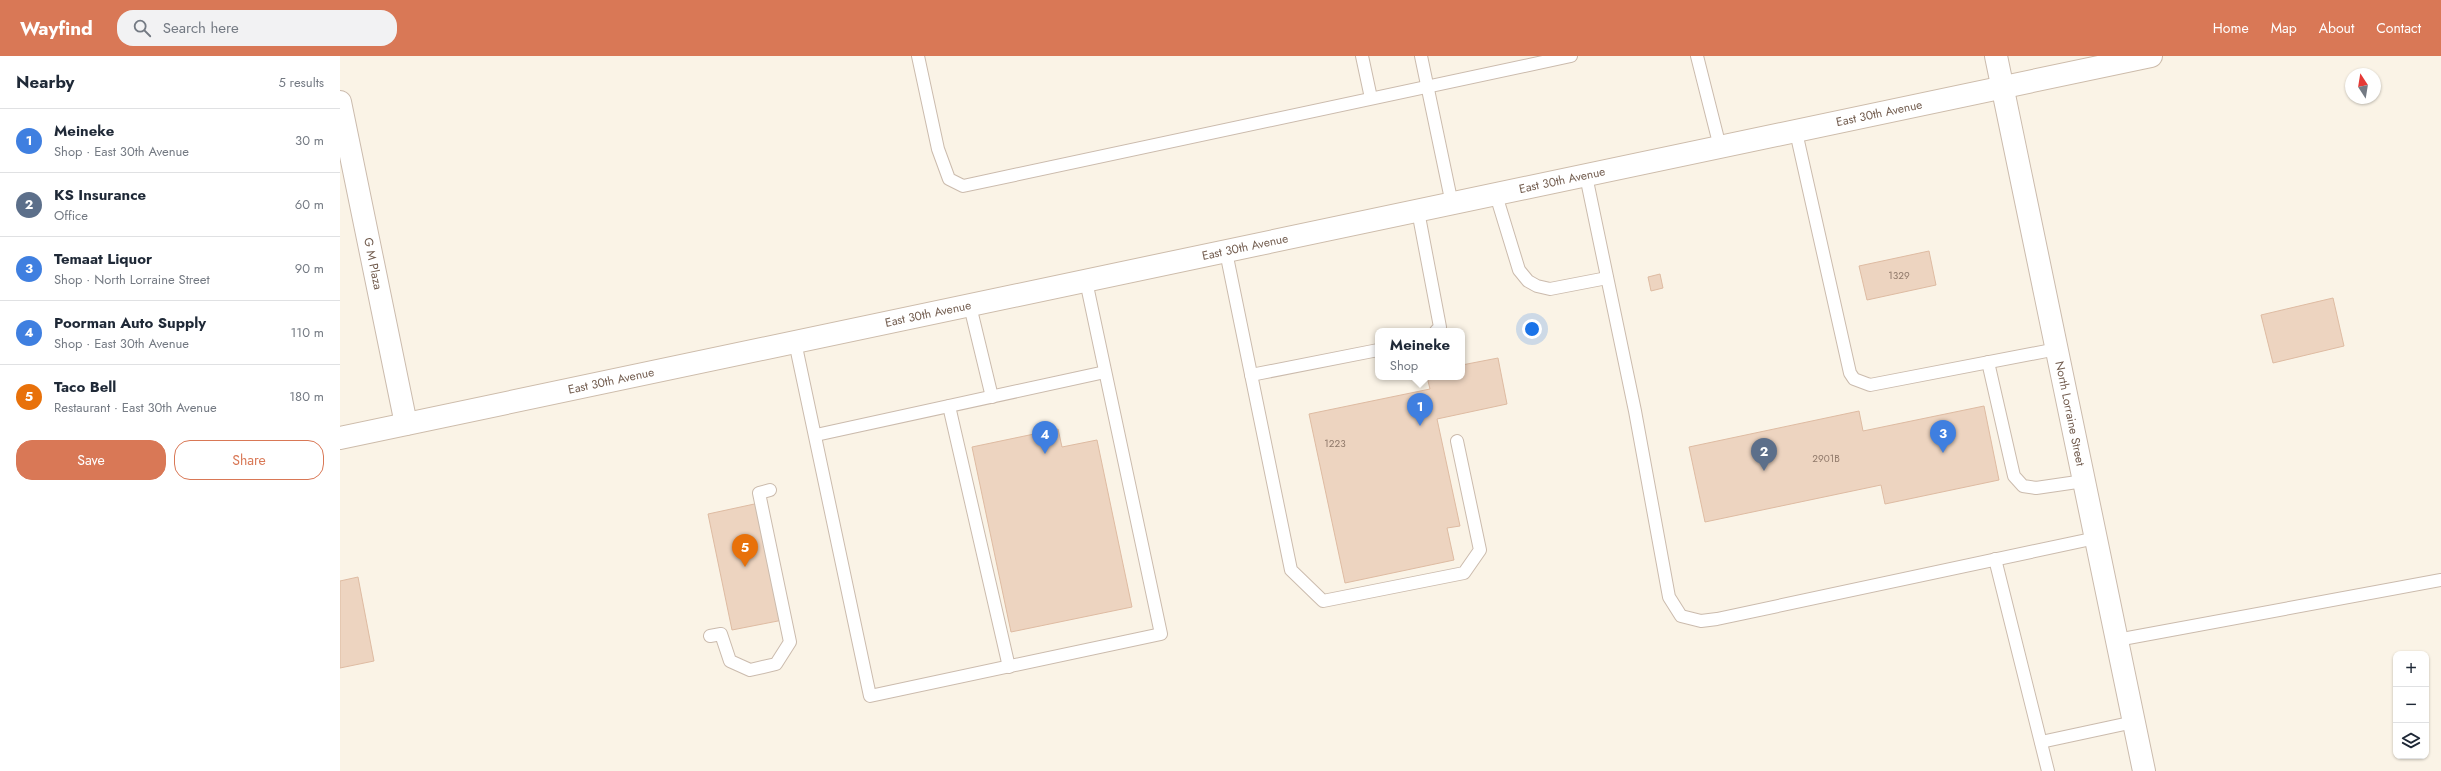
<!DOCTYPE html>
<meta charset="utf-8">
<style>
:root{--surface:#fff;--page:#f2f2f3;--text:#1f2937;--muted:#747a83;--line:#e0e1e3;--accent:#d97856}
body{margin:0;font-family:Jost,sans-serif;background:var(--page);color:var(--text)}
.controls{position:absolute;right:12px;bottom:12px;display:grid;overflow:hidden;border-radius:8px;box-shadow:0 1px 3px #0004}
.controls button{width:36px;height:36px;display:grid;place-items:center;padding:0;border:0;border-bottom:1px solid var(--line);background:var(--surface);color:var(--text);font:20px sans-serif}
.compass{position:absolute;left:2005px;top:12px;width:36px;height:36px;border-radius:50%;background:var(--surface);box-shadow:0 1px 3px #0004;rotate:348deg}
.you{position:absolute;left:1192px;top:273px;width:14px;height:14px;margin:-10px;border:3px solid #fff;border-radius:50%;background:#1a73e8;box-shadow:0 0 0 6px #1a73e833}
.badge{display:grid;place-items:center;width:26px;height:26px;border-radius:50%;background:var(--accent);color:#fff;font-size:13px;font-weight:700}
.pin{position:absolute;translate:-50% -33px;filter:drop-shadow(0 1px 2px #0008)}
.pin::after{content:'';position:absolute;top:21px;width:14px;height:12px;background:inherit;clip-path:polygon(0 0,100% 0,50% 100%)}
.popup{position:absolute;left:1035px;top:272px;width:90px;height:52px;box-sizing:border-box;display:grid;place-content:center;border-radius:8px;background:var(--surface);filter:drop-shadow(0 1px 3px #0005);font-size:13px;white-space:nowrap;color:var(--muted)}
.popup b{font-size:15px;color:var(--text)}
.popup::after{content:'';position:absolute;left:50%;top:100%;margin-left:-8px;border:8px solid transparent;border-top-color:var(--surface)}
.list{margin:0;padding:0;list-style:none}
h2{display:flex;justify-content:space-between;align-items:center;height:52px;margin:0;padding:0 16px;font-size:17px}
h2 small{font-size:13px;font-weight:400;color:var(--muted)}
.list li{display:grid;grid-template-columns:26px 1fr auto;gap:12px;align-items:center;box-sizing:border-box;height:64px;padding:0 16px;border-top:1px solid var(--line)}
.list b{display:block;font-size:15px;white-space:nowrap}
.list p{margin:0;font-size:13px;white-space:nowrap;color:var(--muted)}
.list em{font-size:13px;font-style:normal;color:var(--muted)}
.actions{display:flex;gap:8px;padding:12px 16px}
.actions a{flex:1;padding:9px 0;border:1px solid var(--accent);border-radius:16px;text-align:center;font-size:14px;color:var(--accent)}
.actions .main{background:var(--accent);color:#fff}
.icon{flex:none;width:22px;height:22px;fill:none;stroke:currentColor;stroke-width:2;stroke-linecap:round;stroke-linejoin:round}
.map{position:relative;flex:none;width:2101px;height:715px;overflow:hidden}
header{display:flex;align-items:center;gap:24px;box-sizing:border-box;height:56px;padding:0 20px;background:var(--accent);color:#fff}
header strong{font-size:19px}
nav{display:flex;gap:22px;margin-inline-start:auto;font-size:14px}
.search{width:280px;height:36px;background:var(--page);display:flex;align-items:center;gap:10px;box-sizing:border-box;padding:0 14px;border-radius:16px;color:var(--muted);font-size:15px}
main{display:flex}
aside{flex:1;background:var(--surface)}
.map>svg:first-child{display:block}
</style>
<header>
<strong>Wayfind</strong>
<div class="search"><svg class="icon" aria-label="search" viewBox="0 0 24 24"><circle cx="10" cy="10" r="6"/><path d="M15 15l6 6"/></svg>Search here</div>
<nav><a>Home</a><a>Map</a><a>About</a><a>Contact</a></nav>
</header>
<main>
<aside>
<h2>Nearby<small>5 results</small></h2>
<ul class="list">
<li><span class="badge" style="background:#3f7fe0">1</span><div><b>Meineke</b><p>Shop · East 30th Avenue</p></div><em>30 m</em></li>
<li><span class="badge" style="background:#5c6f8a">2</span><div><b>KS Insurance</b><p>Office</p></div><em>60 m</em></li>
<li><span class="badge" style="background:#3f7fe0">3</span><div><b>Temaat Liquor</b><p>Shop · North Lorraine Street</p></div><em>90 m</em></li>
<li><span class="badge" style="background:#3f7fe0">4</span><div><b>Poorman Auto Supply</b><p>Shop · East 30th Avenue</p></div><em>110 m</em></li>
<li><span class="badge" style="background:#e8710a">5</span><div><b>Taco Bell</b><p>Restaurant · East 30th Avenue</p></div><em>180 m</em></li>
</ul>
<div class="actions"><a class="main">Save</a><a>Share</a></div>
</aside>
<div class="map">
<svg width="2101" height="715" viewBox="0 0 2101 715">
<rect width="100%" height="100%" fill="#faf3e6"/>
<g fill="#edd4c0" stroke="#debba2">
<path d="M 1589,195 L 1596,229 L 1527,244 L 1519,210 Z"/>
<path d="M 1320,218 L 1323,232 L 1311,235 L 1308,221 Z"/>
<path d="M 1993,242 L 2004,290 L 1933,307 L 1921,259 Z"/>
<path d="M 1158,302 L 1167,348 L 1097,363 L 1120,470 L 1107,472 L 1114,504 L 1005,527 L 969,358 L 1090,333 L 1087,321 L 1122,321 L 1122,309 Z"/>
<path d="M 1644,350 L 1659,424 L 1545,448 L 1541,429 L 1365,466 L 1349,391 L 1519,355 L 1523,375 Z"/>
<path d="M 718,373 L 722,391 L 757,384 L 792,551 L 671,576 L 632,391 Z"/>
<path d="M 419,447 L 443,564 L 392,574 L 368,458 Z"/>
<path d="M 18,521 L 34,605 L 0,612 L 0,525 Z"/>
</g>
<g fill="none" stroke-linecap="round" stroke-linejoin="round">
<g stroke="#cbbbad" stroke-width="14">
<g id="service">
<path d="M 578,0 L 598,93 L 609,123 L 623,130 L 1231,0"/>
<path d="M 1022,0 L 1031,42"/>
<path d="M 1081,0 L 1112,148"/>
<path d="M 1357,0 L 1380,91"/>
<path d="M 1456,76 L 1510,317 L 1514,323 L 1530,329 L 1717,293"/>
<path d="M 1246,120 L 1295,355 L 1329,541 L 1341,560 L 1361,565 L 1377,563 L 1756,482"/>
<path d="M 1156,139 L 1179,214 L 1188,225 L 1197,230 L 1210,233 L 1267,222"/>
<path d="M 1078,155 L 1100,271 L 1096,275"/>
<path d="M 886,196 L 951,514 L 983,545 L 1124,517 L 1140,494 L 1117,385"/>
<path d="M 630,250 L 652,341"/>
<path d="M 455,286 L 530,640 L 821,578 L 746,225"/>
<path d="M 1648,306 L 1674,420 L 1683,430 L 1696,432 L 1744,425"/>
<path d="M 911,319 L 1038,294"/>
<path d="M 609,350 L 669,611"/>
<path d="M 476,379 L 765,316"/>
<path d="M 1655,503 L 1708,715"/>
<path d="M 370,580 L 381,578 L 390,605 L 410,614 L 436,608 L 450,586 L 419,437 L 430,434"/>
<path d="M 1777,584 L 2101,524"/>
<path d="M 1701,686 L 1794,666"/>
</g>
</g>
<g stroke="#cbbbad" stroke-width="24">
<g id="minor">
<path id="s1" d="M 0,46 L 66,368"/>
</g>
</g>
<g stroke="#cbbbad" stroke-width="24">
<g id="tertiary">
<path id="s2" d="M 1656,0 L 1804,715"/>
</g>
</g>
<g stroke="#cdbcab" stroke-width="24">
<g id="secondary">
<path id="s3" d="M 0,382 L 1811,0"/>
</g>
</g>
<use href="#service" stroke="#fff" stroke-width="12"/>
<use href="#minor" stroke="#fff" stroke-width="22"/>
<use href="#tertiary" stroke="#fff" stroke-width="22"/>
<use href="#secondary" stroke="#fff" stroke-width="22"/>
</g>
<g text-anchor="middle" stroke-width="3" stroke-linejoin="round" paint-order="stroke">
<g font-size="10" fill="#90796a">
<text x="1559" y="223">1329</text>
<text x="995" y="391">1223</text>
<text x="1486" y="406">2901B</text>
</g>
<g font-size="12" fill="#715b4d" stroke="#fdf7ec">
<text dy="4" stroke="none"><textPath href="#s3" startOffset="1573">East 30th Avenue</textPath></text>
<text dy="4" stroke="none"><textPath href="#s3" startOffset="1249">East 30th Avenue</textPath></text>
<text dy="4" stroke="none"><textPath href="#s3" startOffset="925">East 30th Avenue</textPath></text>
<text dy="4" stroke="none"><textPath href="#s1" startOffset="165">G M Plaza</textPath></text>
<text dy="4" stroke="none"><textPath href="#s3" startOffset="601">East 30th Avenue</textPath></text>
<text dy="4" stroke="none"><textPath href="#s3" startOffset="277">East 30th Avenue</textPath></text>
<text dy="4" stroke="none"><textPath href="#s2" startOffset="365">North Lorraine Street</textPath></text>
</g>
</g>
</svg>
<div class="controls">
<button>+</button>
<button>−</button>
<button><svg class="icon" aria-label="layers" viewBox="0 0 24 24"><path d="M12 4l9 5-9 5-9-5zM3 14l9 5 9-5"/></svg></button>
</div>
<svg class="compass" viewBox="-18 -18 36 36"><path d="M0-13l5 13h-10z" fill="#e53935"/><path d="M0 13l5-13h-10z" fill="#747a83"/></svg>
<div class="you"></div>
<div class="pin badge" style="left:1080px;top:370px;background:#3f7fe0">1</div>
<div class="popup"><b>Meineke</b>Shop</div>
<div class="pin badge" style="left:1424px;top:415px;background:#5c6f8a">2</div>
<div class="pin badge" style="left:1603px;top:397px;background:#3f7fe0">3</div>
<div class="pin badge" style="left:705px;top:398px;background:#3f7fe0">4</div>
<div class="pin badge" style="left:405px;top:511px;background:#e8710a">5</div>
</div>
</main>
